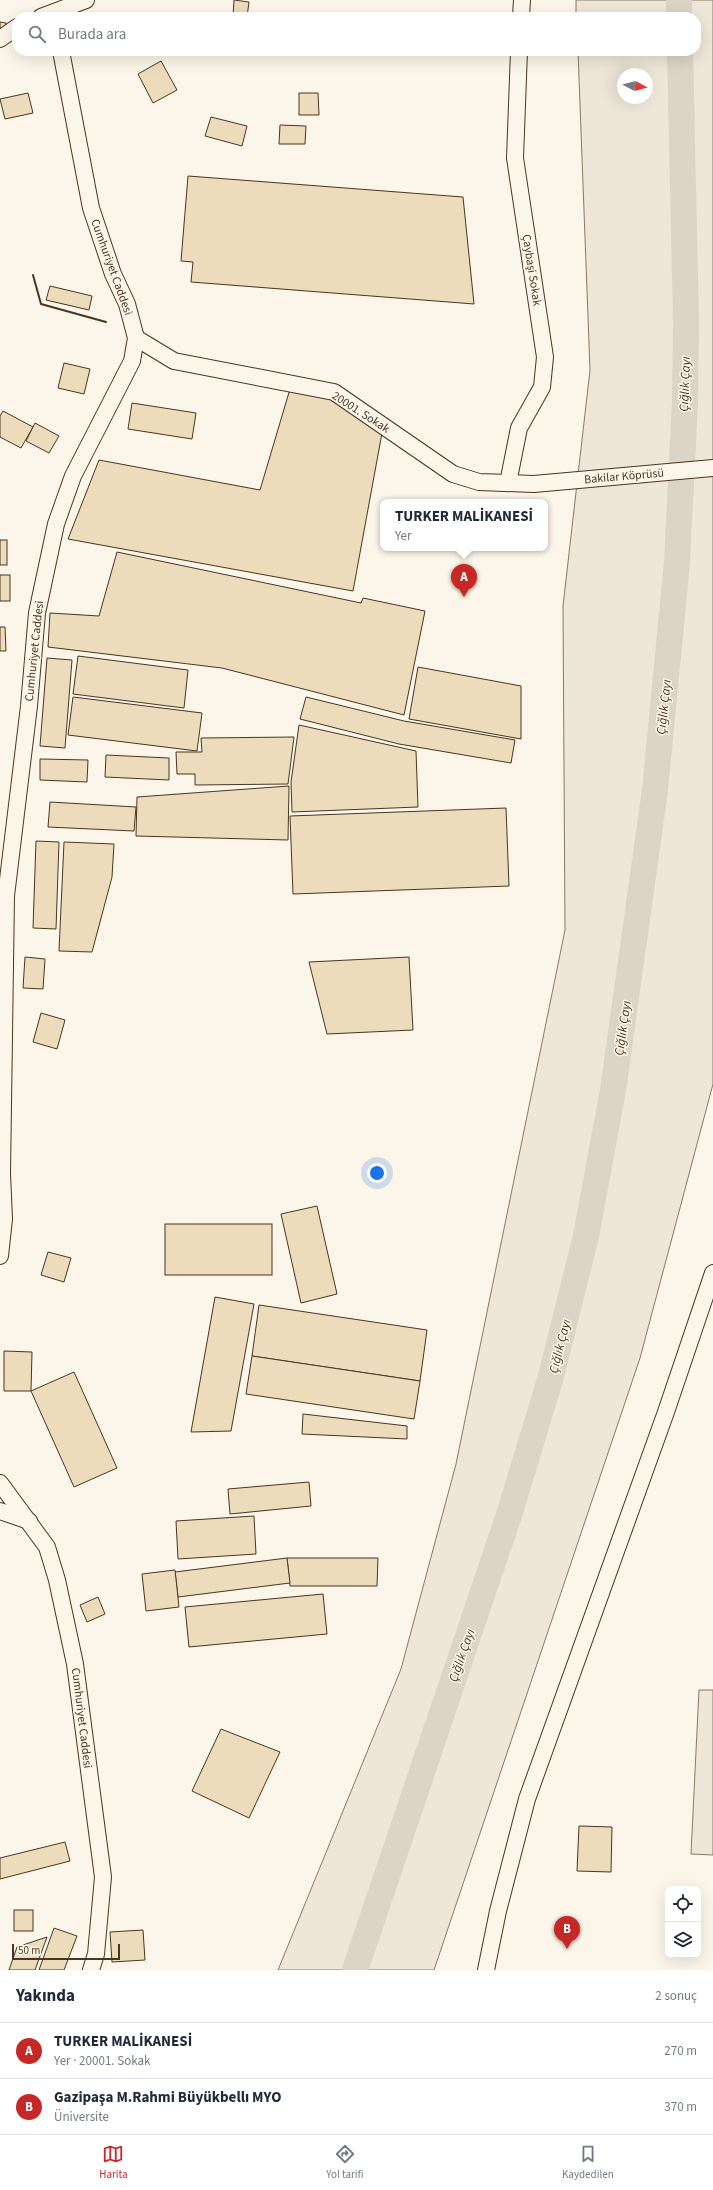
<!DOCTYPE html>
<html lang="tr">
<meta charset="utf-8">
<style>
:root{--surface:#fff;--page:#f2f2f3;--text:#1f2937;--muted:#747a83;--line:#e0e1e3;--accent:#c62828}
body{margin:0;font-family:"Source Sans 3",sans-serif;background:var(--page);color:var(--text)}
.controls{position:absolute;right:12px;bottom:12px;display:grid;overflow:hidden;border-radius:8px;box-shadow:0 4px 16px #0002}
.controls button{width:36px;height:36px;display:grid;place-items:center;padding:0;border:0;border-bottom:1px solid var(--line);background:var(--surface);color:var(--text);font:20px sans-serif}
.compass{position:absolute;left:617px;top:68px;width:36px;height:36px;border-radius:50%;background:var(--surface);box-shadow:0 4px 16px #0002;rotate:97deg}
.scale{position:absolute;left:12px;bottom:10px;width:108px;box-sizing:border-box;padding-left:4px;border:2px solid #4a3520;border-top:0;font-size:11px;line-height:14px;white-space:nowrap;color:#4a3520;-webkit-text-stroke:3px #fbf6e9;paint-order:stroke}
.you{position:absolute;left:377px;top:1173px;width:14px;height:14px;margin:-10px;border:3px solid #fff;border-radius:50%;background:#1a73e8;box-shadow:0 0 0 6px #1a73e833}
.badge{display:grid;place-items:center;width:26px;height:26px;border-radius:50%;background:var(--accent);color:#fff;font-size:13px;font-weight:700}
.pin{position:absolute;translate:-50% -33px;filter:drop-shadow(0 1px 2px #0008)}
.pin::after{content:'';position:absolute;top:21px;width:14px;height:12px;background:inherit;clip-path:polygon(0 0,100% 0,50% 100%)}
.popup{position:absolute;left:380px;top:499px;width:168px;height:52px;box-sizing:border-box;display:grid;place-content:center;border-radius:8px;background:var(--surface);filter:drop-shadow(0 1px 3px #0005);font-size:13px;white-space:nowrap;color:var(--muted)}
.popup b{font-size:15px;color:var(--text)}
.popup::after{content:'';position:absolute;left:50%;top:100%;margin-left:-8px;border:8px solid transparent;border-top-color:var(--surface)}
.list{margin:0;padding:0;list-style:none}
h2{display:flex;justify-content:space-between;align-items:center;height:52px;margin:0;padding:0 16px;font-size:17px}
h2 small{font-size:13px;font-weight:400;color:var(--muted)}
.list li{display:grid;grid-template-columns:26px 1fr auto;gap:12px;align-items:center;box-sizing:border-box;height:56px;padding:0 16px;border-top:1px solid var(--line)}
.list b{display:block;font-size:15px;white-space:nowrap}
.list p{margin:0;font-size:13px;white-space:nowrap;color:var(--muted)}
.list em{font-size:13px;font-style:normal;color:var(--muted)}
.icon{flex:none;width:22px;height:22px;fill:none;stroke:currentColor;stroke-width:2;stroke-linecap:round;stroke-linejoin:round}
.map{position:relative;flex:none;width:713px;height:1970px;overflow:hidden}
.search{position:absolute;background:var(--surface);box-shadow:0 4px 16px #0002;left:12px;right:12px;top:12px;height:44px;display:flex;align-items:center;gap:10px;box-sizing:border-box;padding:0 14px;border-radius:16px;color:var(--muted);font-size:15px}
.sheet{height:164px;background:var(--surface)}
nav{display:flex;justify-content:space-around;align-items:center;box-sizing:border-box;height:56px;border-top:1px solid var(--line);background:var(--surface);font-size:11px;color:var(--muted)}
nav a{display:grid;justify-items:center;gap:2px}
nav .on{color:var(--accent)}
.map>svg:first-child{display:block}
</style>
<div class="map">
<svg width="713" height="1970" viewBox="0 0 713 1970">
<rect width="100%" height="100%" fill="#fbf6e9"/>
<g fill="#ede6d9" stroke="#887966" fill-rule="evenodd">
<path d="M 576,0 L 713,0 L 713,1084 L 640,1358 L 434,1970 L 278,1970 L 401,1669 L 456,1464 L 565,930 L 563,606 L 590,370 L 578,51 L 696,51 L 696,17 L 576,17 ZM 623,74 L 647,74 L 647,98 L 623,98 Z"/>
<path d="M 699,1690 L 713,1690 L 713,1855 L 691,1854 Z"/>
</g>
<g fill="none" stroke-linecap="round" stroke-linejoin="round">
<g stroke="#dcd4c6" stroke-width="26">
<path d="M 679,0 L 679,17"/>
<path d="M 355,1970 L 509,1515 L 550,1380 L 586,1236 L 613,1090 L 655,790 L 677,562 L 685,402 L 686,322 L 680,51"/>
</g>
</g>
<g fill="#ecdcbc" stroke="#4a3520">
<path d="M 234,0 L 249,2 L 247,17 L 233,16 Z"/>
<path d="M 0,22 L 6,23 L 3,42 L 0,42 Z"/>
<path d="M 161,61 L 177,90 L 153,103 L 138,74 Z"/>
<path d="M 28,93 L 33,113 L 5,119 L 0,99 Z"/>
<path d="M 299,93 L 318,93 L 319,115 L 299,115 Z"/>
<path d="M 211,117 L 247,126 L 242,146 L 205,136 Z"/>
<path d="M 280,125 L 306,126 L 305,144 L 279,144 Z"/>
<path d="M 188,176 L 463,197 L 474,304 L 191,282 L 193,262 L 181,261 Z"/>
<path d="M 50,286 L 92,296 L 89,310 L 46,300 Z"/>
<path d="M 64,363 L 90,369 L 84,394 L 58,388 Z"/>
<path d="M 290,389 L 329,396 L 382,433 L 353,591 L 68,539 L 99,460 L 260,490 Z"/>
<path d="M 132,403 L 196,413 L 192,439 L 128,429 Z"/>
<path d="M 3,411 L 33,427 L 21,448 L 0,437 L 0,416 Z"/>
<path d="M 35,423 L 59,436 L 49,453 L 26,441 Z"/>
<rect x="0" y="540" width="7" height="25"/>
<path d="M 117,552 L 361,603 L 363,598 L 425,611 L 404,715 L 222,668 L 48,647 L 50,613 L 99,616 Z"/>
<rect x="0" y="575" width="10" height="26"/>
<path d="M 0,627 L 5,627 L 6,651 L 0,651 Z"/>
<path d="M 78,656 L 188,670 L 184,708 L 73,694 Z"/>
<path d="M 47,658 L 72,660 L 65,748 L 40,746 Z"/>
<path d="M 418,667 L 521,686 L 521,739 L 409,719 Z"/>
<path d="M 73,697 L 202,713 L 197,751 L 68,735 Z"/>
<path d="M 306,697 L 404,721 L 515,740 L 511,763 L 399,744 L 300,719 Z"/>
<path d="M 299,725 L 416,751 L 418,807 L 292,812 L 291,782 Z"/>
<path d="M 294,737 L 288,784 L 195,785 L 195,774 L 177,774 L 176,752 L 202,752 L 201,738 Z"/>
<path d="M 106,755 L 169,758 L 169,780 L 105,777 Z"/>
<path d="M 40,759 L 88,760 L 87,782 L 40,780 Z"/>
<path d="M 289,786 L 288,840 L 136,836 L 137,797 Z"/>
<path d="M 50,802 L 136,807 L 134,831 L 48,827 Z"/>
<path d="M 506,808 L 509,886 L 293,894 L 290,816 Z"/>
<path d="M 36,841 L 59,842 L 56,929 L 33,928 Z"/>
<path d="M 64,842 L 114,844 L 112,877 L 92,952 L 59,951 Z"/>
<path d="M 25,957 L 45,959 L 43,989 L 23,988 Z"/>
<path d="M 409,957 L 413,1030 L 327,1034 L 309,962 Z"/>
<path d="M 41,1013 L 65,1020 L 57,1049 L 33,1042 Z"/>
<path d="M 317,1206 L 337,1294 L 301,1303 L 281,1214 Z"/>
<rect x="165" y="1224" width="107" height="51"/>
<path d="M 48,1252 L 71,1258 L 64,1282 L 41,1275 Z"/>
<path d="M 215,1297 L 254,1304 L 231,1431 L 191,1432 Z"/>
<path d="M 259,1305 L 427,1330 L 420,1381 L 252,1356 Z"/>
<path d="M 4,1351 L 32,1352 L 31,1391 L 4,1391 Z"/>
<path d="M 252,1356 L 420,1381 L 414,1419 L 246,1394 Z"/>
<path d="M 74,1372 L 117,1468 L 74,1487 L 31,1391 Z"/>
<path d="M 303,1414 L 407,1426 L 407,1439 L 302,1434 Z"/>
<path d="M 309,1482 L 311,1506 L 230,1514 L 228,1489 Z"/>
<path d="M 254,1516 L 256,1554 L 178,1559 L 176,1521 Z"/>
<path d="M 287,1558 L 378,1558 L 377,1586 L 290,1586 Z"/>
<path d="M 287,1558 L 290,1583 L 178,1597 L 175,1572 Z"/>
<path d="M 175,1570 L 179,1607 L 146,1611 L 142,1574 Z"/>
<path d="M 323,1594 L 327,1634 L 189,1647 L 185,1607 Z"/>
<path d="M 98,1597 L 105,1614 L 87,1622 L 80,1605 Z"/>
<path d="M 221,1729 L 280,1752 L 249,1818 L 192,1791 Z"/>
<path d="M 579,1826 L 612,1827 L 611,1872 L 577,1871 Z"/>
<path d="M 65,1842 L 70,1861 L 0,1879 L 0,1858 Z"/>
<rect x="14" y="1910" width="19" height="21"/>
<path d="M 54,1928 L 77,1936 L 64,1970 L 39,1970 Z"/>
<path d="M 143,1930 L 145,1960 L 112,1962 L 110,1932 Z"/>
<path d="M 47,1937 L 35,1970 L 9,1970 L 17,1947 Z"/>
</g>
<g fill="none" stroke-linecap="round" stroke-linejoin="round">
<g stroke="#4a3520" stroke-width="18">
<g id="minor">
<path d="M 41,17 L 86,0"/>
<path d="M 521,17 L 522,0"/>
<path d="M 0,39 L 17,27"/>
<path d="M 136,338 L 174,361 L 334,392 L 453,474 L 479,482 L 534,484 L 713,468"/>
<path d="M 508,483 L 519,428 L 542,387 L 545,357 L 515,158 L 519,51"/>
<path d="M 0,1256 L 4,1219 L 2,1174 L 6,896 L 29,706 L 37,613 L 56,524 L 73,476 L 132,361 L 136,338 L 127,304 L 113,274 L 91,208 L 61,51"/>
<path d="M 0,1483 L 47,1547 L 57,1580 L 75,1664 L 103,1877 L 96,1954 L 91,1970"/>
<path d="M 0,1511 L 29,1521"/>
<path d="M 486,1970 L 498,1911 L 527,1799 L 666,1412 L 713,1273"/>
</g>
</g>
<use href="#minor" stroke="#fbf6e9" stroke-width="16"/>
<path stroke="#4a3520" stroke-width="2" d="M 33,275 L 41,304 L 106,322"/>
</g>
<g text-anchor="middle" stroke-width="3" stroke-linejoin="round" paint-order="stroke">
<g font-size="12" fill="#4a3520" stroke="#fbf6e9">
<text transform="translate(112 267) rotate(70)" y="4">Cumhuriyet Caddesi</text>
<text transform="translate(532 270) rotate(81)" y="4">Çaybaşi Sokak</text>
<text transform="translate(361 412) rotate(33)" y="4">20001. Sokak</text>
<text transform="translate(624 476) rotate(-5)" y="4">Bakilar Köprüsü</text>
<text transform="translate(34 651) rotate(-84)" y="4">Cumhuriyet Caddesi</text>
<text transform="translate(82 1718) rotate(83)" y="4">Cumhuriyet Caddesi</text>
</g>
<g font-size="13" font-style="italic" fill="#4a3520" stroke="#fbf6e9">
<text transform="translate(684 384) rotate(-88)" y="5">Çığlık Çayı</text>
<text transform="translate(663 707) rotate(-84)" y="5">Çığlık Çayı</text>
<text transform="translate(622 1028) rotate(-82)" y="5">Çığlık Çayı</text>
<text transform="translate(559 1346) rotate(-76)" y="5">Çığlık Çayı</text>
<text transform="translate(461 1655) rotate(-71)" y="5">Çığlık Çayı</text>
</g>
</g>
</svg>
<div class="controls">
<button><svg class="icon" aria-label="locate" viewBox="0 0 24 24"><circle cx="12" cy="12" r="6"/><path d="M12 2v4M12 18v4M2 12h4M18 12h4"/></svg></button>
<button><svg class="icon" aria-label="layers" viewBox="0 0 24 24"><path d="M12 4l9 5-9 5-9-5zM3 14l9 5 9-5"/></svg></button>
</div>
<svg class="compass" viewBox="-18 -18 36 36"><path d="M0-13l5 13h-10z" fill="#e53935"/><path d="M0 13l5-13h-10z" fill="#747a83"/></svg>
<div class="scale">50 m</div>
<div class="you"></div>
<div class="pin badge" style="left:464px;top:597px">A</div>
<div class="popup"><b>TURKER MALİKANESİ</b>Yer</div>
<div class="pin badge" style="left:567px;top:1949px">B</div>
<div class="search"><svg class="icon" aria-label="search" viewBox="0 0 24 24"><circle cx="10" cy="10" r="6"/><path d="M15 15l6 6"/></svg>Burada ara</div>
</div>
<section class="sheet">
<h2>Yakında<small>2 sonuç</small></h2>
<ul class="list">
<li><span class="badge">A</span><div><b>TURKER MALİKANESİ</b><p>Yer · 20001. Sokak</p></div><em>270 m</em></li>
<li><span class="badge">B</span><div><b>Gazipaşa M.Rahmi Büyükbellı MYO</b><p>Üniversite</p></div><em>370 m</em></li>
</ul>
</section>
<nav>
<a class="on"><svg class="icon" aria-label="map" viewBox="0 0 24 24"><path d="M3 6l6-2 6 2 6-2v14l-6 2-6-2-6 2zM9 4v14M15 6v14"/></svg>Harita</a>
<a><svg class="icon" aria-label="directions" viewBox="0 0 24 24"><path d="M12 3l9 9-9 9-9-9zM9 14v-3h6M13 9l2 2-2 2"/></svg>Yol tarifi</a>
<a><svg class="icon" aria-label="saved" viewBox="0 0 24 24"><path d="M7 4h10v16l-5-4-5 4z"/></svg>Kaydedilen</a>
</nav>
